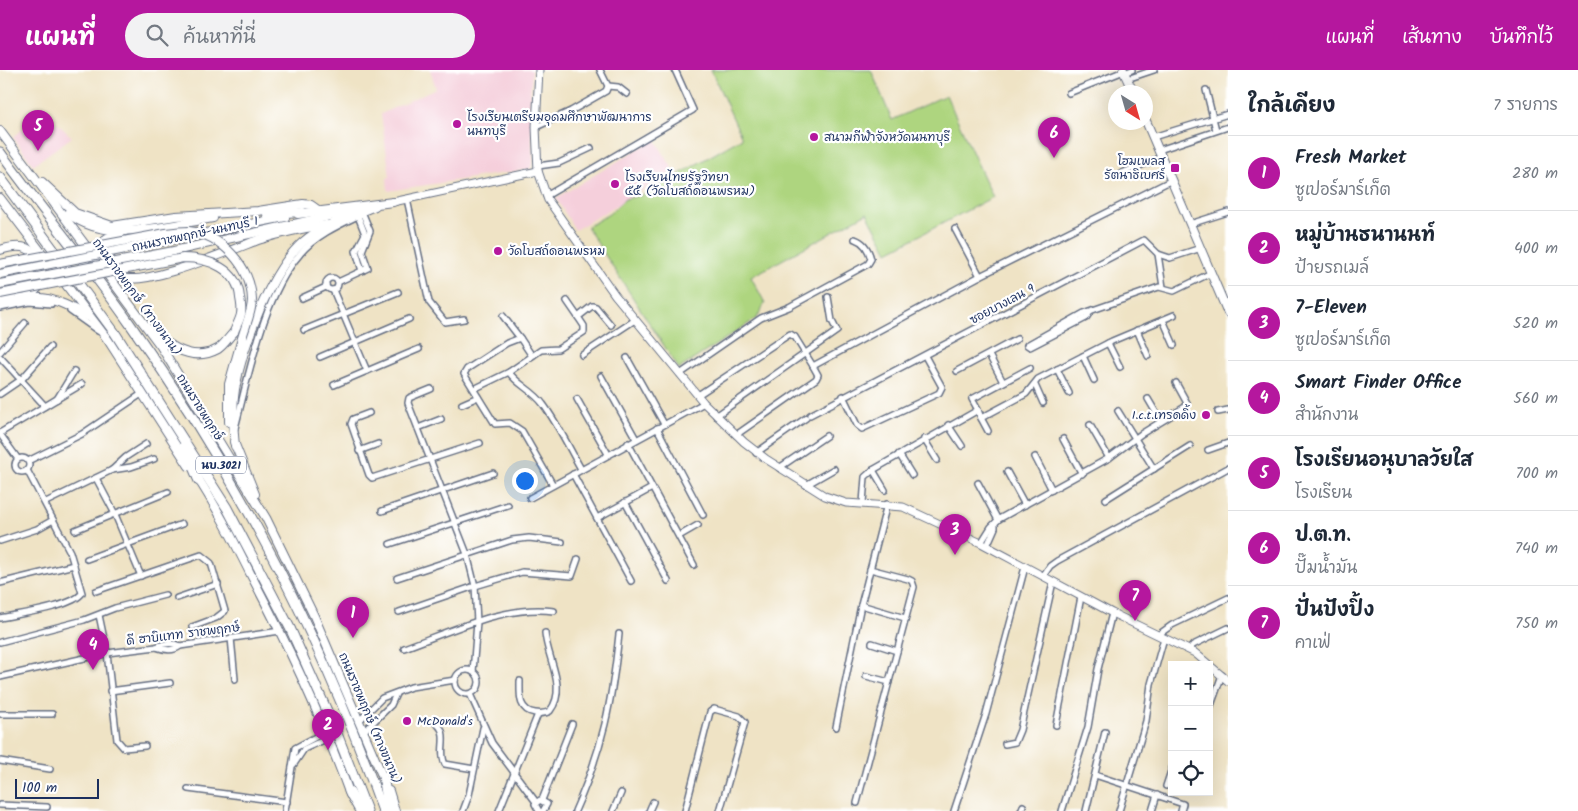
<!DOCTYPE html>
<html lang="th">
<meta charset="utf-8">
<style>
:root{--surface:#fff;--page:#f2f2f3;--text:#1f2937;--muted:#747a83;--line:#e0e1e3;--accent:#b5179e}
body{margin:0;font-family:Kalam,"Playpen Sans Thai",sans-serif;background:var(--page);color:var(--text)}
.controls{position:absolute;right:15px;bottom:15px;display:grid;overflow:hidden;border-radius:0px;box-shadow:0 5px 20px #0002}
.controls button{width:45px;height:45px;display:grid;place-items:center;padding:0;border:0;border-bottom:1px solid var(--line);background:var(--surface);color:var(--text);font:25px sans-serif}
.compass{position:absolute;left:1108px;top:15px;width:45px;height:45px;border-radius:50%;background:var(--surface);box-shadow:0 5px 20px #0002;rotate:143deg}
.scale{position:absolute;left:15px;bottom:12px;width:84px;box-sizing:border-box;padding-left:5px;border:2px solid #1b2f5e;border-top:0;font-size:14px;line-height:18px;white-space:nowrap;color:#1b2f5e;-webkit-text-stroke:4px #fff;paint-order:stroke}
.you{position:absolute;left:524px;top:410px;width:18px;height:18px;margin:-12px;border:4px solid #fff;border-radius:50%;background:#1a73e8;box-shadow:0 0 0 8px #1a73e833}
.badge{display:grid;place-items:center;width:32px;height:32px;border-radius:50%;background:var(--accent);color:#fff;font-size:16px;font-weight:700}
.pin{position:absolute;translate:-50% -41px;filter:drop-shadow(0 1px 2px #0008)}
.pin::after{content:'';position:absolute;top:26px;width:18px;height:15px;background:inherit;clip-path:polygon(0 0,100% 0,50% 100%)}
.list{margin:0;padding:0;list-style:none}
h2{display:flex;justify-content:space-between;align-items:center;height:65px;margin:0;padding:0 20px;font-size:21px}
h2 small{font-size:16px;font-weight:400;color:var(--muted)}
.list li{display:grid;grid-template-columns:32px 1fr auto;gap:15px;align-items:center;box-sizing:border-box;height:75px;padding:0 20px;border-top:1px solid var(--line)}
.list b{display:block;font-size:19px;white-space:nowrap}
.list p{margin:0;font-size:16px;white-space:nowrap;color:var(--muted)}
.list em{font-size:16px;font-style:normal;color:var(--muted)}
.icon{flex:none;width:28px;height:28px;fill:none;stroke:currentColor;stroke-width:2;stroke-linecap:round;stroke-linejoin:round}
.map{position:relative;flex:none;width:1228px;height:741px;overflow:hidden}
header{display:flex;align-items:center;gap:30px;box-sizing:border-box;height:70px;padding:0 25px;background:var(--accent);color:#fff}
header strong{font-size:24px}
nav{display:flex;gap:28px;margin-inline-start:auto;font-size:18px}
.search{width:350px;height:45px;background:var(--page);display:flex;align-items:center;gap:12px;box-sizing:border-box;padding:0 18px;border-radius:28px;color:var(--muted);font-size:19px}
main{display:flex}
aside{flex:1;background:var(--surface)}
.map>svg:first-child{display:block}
</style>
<header>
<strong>แผนที่</strong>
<div class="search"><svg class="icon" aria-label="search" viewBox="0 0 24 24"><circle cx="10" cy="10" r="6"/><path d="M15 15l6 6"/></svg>ค้นหาที่นี่</div>
<nav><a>แผนที่</a><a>เส้นทาง</a><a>บันทึกไว้</a></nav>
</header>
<main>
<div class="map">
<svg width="1228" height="741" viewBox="0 0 1228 741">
<rect width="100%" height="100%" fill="#fff"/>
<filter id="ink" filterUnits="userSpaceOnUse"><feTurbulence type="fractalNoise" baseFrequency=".02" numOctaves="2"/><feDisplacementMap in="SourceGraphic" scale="10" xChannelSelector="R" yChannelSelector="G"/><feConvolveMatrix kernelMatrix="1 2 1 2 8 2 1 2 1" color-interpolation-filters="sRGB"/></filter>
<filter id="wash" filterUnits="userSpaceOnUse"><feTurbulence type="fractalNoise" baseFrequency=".0096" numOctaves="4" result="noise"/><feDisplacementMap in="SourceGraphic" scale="20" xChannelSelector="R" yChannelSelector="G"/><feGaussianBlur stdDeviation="1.12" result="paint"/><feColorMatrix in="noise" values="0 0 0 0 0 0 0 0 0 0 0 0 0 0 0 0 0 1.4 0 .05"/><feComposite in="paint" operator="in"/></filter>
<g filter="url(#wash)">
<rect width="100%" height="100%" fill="#efe3c5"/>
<g fill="#f5cfdb">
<path d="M 430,0 L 532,0 L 530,27 L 533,92 L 530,99 L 388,121 L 387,108 L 390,107 L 381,44 L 436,18 Z"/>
<path d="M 44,42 L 72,67 L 33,95 L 13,67 Z"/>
<path d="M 655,69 L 674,101 L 575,160 L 556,128 Z"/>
</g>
<path fill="#aed57f" stroke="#64826e" d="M 711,0 L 871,0 L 892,50 L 946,25 L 993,127 L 888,182 L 867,143 L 751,207 L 765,233 L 757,248 L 679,299 L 587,157 L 609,144 L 625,129 L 643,125 L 742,68 Z"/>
</g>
<g filter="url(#ink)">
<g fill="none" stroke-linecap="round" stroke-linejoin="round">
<g stroke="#656e82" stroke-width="8">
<g id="minor">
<path d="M 1124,3 L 1132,0"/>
<path d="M 1127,9 L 1154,0"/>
<path d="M 608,16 L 618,17 L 627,24"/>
<path d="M 1206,20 L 1216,60"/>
<path d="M 1069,23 L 1124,1"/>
<path d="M 536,57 L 571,41 L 606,21 L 608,16 L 600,0"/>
<path d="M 1153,67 L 1228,44"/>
<path d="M 1159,80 L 1228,57"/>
<path d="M 538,96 L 559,93 L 591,78"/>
<path d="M 1122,103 L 1162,87"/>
<path d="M 546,126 L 693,40 L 675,0"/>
<path d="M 407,129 L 429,232 L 445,252 L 464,249"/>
<path d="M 358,146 L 365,164 L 356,181 L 362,201"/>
<path d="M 1190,154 L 1228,142"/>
<path d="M 955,159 L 980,206"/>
<path d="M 1158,184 L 1163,217"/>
<circle cx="332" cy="214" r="6"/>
<path d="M 338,212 L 368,198 L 362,181 L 370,161 L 363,144"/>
<path d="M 333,220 L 367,301"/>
<path d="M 302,228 L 326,217"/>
<path d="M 567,231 L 578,247"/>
<path d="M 0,238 L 30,232 L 51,234"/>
<path d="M 70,241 L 98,261"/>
<path d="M 1090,242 L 1086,248 L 1030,277 L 1027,275 L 1084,243 L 1159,217 L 1174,221 L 1211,203"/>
<path d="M 503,246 L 520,268"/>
<path d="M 1163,250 L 1174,275"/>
<path d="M 304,260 L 398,222"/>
<path d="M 1137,260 L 1148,286"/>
<path d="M 1108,273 L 1120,297"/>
<path d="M 0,282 L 25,253"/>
<path d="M 582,285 L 635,250"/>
<path d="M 989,285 L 1003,312"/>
<path d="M 532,286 L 520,268 L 507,273 L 467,299 L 464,304 L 495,354 L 510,353 L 522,361 L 553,415"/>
<path d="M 1083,286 L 1094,310"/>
<path d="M 0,287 L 45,336"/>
<path d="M 320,287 L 409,249"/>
<path d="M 627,288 L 664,354"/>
<path d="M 1057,299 L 1069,323"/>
<path d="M 957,301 L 1017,269"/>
<path d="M 680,304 L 761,248 L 789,237 L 868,194 L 871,189 C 869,181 864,172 855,169"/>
<path d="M 601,306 L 636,369"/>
<path d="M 334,315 L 419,279"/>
<path d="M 1035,315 L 1043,333"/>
<path d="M 431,319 L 409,328 L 408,333 L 467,484 L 475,516 L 477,552 L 473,602"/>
<path d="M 474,319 L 509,302"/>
<path d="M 0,324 L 22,309 L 50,277"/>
<path d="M 698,325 L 790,264 L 795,267 L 813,296"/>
<path d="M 843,326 L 857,355 L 862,359 L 939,323 L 942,317 L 925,286"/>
<path d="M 57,329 L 74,301"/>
<path d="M 577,329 L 608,384"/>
<path d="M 1148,329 L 1161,351"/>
<path d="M 462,334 L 478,327"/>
<path d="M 978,340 L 972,329 L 1030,298"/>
<path d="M 1118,341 L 1154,399"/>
<path d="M 1218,342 L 1228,340"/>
<path d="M 369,343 L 353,349 L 351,354 L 369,405 L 372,408 L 480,373"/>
<path d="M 810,345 L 1144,170 L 1158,184 L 1170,188 L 1201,178"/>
<path d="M 716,346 L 837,261 L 832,251 L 828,227"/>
<path d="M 981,348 L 988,361"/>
<path d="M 948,355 L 962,376"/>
<path d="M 1090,355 L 1109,388"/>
<path d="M 235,358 C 249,305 263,226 300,184 C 315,166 339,155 360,145"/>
<path d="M 418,358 L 441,349"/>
<path d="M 657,358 L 703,445"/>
<path d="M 0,363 L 82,314"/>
<path d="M 0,364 L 18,389"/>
<path d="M 736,365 L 816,309 L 818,305 L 813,296 L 980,206 L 1172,110"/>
<path d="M 924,369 L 937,390"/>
<path d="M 1063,369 L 1082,404"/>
<path d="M 628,373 L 694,495"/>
<path d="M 1208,380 L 1228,373"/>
<path d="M 359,381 L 378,374"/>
<path d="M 756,383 L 806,348"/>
<path d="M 899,384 L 912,405"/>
<path d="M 1035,387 L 1052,420"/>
<circle cx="22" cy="395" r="7"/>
<path d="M 28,391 L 82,364 L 143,323"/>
<path d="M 779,398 L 826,366"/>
<path d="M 581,399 C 569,378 558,354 543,334 C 533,320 516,314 509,302 L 541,280 L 558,279 L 584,262 L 584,256 L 578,247 L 592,236 L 596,237 L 611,255"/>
<path d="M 112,400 L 131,397 L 154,389"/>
<path d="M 873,400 L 885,420"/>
<path d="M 1007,402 L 1025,435"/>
<path d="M 573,404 L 631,511"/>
<path d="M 96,408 L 114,442 L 141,506"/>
<path d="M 978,413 L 998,450"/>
<path d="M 806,415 L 834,399"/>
<path d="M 530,428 L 704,333"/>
<path d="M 1106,429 L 1190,376"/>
<path d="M 46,432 L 112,400 L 126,387 L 146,374"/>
<path d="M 625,432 L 668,511"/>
<path d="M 863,433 L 865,407 L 873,400 L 978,340 L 981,348 L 1026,324 L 1038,309 L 1112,271 L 1174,245"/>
<path d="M 382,441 L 493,403"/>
<path d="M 597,448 L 652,418"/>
<path d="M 75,460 L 168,422"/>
<path d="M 679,466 L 698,455"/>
<path d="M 0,471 L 37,459 L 53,450"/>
<path d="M 981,473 L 991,457 L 999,449 L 1109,388 L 1141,364 L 1185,337 L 1187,333 L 1176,313"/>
<path d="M 390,474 L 508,435"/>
<path d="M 987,476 L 995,458 L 995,455"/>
<path d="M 87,489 L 182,454"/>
<path d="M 1043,506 L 1050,496 L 1057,491 L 1228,398"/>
<path d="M 397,508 L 512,470 L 529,468 L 562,472"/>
<path d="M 0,513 L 74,495"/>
<path d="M 96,521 L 201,485 L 211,493 L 225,541 L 216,548 L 192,557"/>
<path d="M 177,528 L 218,514"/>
<path d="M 861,535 L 905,548"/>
<path d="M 399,542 L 475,516 L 522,502 L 572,506 L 578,489"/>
<path d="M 99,545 L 107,583 L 117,670 L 124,678 L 145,676"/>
<path d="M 0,548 C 18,544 73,537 82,523 L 70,482 L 27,400"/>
<path d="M 1158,565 L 1172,555 L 1228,528"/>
<path d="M 231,568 L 235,609"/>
<path d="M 0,572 L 84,550 L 115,538 L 165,525"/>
<path d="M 872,573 L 897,581"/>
<path d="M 156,577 C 164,580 173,582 180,576"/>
<path d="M 404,578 C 449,562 506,534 554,541"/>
<path d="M 1189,580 L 1193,575 L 1228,558"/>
<circle cx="467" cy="612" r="12"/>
<path d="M 866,606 L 889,612"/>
<path d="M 0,607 L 107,583 L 156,577 C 164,573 172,572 180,576 L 280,561"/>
<path d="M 520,611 C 520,625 518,640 535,643 C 541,644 545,644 550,641 C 568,618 547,589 545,563"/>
<path d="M 110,621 L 170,613"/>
<path d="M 470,624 L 492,673 L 536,732"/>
<path d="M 1209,641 L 1222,605"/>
<path d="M 0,644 L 52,644"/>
<path d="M 360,650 L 382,628 L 411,617 L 455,610"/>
<path d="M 433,651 C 452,662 437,679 445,694 L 474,699"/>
<path d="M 1056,655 L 1081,527"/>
<path d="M 836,657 L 861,535 L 887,434"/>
<path d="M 364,661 L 391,635 L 396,624"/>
<path d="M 1005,674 L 1015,672 L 1020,660 L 1053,512"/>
<path d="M 0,691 L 50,699"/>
<path d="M 294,694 L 304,679 L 328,668"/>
<path d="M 1095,705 L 1183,734 L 1181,741"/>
<path d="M 1166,716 L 1172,698"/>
<path d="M 188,719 L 287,732"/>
<path d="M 542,730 L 572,654"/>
<path d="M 857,733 L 914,517 L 912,511 L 908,509 L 870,499"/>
<path d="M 0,735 L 47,737"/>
<path d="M 285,741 L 295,678 L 325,662"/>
<path d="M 463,741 L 469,725 L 483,658"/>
<path d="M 499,741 L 538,644"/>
<path d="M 539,741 L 535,734 L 540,730 L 547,734 L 543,741"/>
<path d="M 575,741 C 603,678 612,632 619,564"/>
<path d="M 613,741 L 621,723"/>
<path d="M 649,741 L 653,732"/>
<path d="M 685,741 L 710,642 L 714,639 L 739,646 L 745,652 L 720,741"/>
<path d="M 954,741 L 986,644 L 1025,497"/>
<path d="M 1021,741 L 1023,736"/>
<path d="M 1062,741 L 1088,657 L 1098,599 L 1112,543"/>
<path d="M 1086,741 L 1105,662"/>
<path d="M 1119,741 L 1146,651 L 1151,614 L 1164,568"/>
<path d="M 1152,741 L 1157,725"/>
</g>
</g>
<g stroke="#656e82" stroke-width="9">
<g id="tertiary">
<path d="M 539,0 L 536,57 L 538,101 L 548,130 L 615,225 L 704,333 L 744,372 L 766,389 L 825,426 L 846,433 L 903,437 L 981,473 L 1112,543 L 1195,583 L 1228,611"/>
<path d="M 393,132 L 538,101"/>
</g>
</g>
<g stroke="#656e82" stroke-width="10">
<g id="secondary">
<path d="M 1123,0 L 1133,22"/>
<path d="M 1146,51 L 1228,243"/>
<path d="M 0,61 L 160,275 L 266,448 L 314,546 L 384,710"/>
<path d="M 42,112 L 75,143 L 112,156 L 176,146 L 258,141 L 303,134 L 311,135 L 318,140"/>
<path d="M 0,128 L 108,270 L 189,396"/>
<path d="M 68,143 C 106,175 168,155 213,148"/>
<path d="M 267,144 L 303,142"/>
<path d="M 298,144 L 393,132"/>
<path d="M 125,161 L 107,168 L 103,173 L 119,206 C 139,220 233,179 258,170 C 280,163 303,158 326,155"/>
<path d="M 171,170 L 285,147"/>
<path d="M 0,180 C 34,169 41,186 39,217 L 28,227"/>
<path d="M 174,181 L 352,141"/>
<path d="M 0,232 C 44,224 50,226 89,247"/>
<path d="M 155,262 C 172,279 194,292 218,279 C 224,275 229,267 234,262"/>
<path d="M 229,352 L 229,314 L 242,268"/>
<path d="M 234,372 L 255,424"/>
<path d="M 235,376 C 233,357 232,338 235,319 C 243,275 270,201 303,172 C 324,154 350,146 375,136"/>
<path d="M 197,407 C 218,439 235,473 252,507 C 289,577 323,650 350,725"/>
<path d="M 389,721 L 395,741"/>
</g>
</g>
<g stroke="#656e82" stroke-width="11">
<g id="primary">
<path d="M 0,82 C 42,141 89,195 130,254 C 236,403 322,569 383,741"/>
<path d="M 0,107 L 115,263 L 227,438 L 290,558 L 336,661 L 367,741"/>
<path d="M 184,376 L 199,411"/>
<path d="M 383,706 L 389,741"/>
<path d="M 349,721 L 360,741"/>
</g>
</g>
<use href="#minor" stroke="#fff" stroke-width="5"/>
<use href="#tertiary" stroke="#fff" stroke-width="7"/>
<use href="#secondary" stroke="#fff" stroke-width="8"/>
<use href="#primary" stroke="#fff" stroke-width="9"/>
<g stroke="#656e82" stroke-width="10" stroke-linecap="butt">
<g id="secondary-bridge">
<path d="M 0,194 L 166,163 C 173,162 182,161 189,161 C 222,165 251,197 252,230 C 252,242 245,257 242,268"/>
<path d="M 0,204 L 171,170"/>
<path d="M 0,214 L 174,181"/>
<path d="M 0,224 L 183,188 C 209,188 238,199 240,228 C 241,233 242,239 241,244 C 240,250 236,256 234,262"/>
</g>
</g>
<use href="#secondary-bridge" stroke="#fff" stroke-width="8"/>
</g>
</g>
<g fill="#b5179e" stroke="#fff" stroke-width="2">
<circle cx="457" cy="54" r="5"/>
<circle cx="814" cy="67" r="5"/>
<rect x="1170" y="93" width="10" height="10" rx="2.5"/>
<circle cx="615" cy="114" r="5"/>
<circle cx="498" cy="181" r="5"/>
<circle cx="1206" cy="345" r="5"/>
<circle cx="407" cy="651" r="5"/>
</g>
<g text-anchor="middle" stroke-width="4.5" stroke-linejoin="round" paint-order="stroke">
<rect fill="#fff" stroke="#5f6d8e" stroke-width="1" x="196" y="386.5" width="50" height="17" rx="4"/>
<g font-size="11" font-weight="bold" fill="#1b2f5e">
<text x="221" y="399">นบ.3021</text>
</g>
<g font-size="12" fill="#1b2f5e" stroke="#fff" text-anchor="start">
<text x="467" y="51">โรงเรียนเตรียมอุดมศึกษาพัฒนาการ<tspan x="467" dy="14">นนทบุรี</tspan></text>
<text x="824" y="71">สนามกีฬาจังหวัดนนทบุรี</text>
<text x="1165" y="95" text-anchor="end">โฮมเพลส<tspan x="1165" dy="14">รัตนาธิเบศร์</tspan></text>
<text x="625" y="111">โรงเรียนไทยรัฐวิทยา<tspan x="625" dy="14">๕๕ (วัดโบสถ์ดอนพรหม)</tspan></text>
<text x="508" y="185">วัดโบสถ์ดอนพรหม</text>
<text x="1196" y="349" text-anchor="end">I.c.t.เทรดดิ้ง</text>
<text x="417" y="655">McDonald's</text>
</g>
<g font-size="12" fill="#1b2f5e" stroke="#fff">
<text transform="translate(195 164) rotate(-12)" y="4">ถนนราชพฤกษ์-นนทบุรี 1</text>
<text transform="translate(137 227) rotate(54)" y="4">ถนนราชพฤกษ์ (ทางขนาน)</text>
<text transform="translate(1002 234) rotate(-28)" y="4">ซอยบางเลน 9</text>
<text transform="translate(200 337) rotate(58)" y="4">ถนนราชพฤกษ์</text>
<text transform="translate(183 564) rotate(-7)" y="4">ดี ฮาบิแทท ราชพฤกษ์</text>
<text transform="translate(370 648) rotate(67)" y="4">ถนนราชพฤกษ์ (ทางขนาน)</text>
</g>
</g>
</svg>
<div class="controls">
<button>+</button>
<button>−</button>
<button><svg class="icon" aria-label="locate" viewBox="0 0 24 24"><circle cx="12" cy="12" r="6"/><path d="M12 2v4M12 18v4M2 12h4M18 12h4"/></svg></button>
</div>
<svg class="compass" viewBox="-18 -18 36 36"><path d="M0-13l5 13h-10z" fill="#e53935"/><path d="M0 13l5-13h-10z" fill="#747a83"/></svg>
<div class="scale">100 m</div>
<div class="you"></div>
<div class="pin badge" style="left:353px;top:568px">1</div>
<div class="pin badge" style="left:328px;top:680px">2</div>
<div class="pin badge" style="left:955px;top:485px">3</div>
<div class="pin badge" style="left:93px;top:600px">4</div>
<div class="pin badge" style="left:38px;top:81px">5</div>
<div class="pin badge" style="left:1054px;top:88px">6</div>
<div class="pin badge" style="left:1135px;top:551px">7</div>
</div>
<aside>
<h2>ใกล้เคียง<small>7 รายการ</small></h2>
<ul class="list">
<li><span class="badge">1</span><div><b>Fresh Market</b><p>ซูเปอร์มาร์เก็ต</p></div><em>280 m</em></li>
<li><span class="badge">2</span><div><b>หมู่บ้านธนานนท์</b><p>ป้ายรถเมล์</p></div><em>400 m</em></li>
<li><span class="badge">3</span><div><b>7-Eleven</b><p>ซูเปอร์มาร์เก็ต</p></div><em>520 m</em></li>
<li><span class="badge">4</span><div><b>Smart Finder Office</b><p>สำนักงาน</p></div><em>560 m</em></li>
<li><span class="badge">5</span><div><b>โรงเรียนอนุบาลวัยใส</b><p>โรงเรียน</p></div><em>700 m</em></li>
<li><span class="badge">6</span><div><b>ป.ต.ท.</b><p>ปั๊มน้ำมัน</p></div><em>740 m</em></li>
<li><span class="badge">7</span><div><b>ปั่นปังปิ้ง</b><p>คาเฟ่</p></div><em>750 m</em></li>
</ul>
</aside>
</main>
